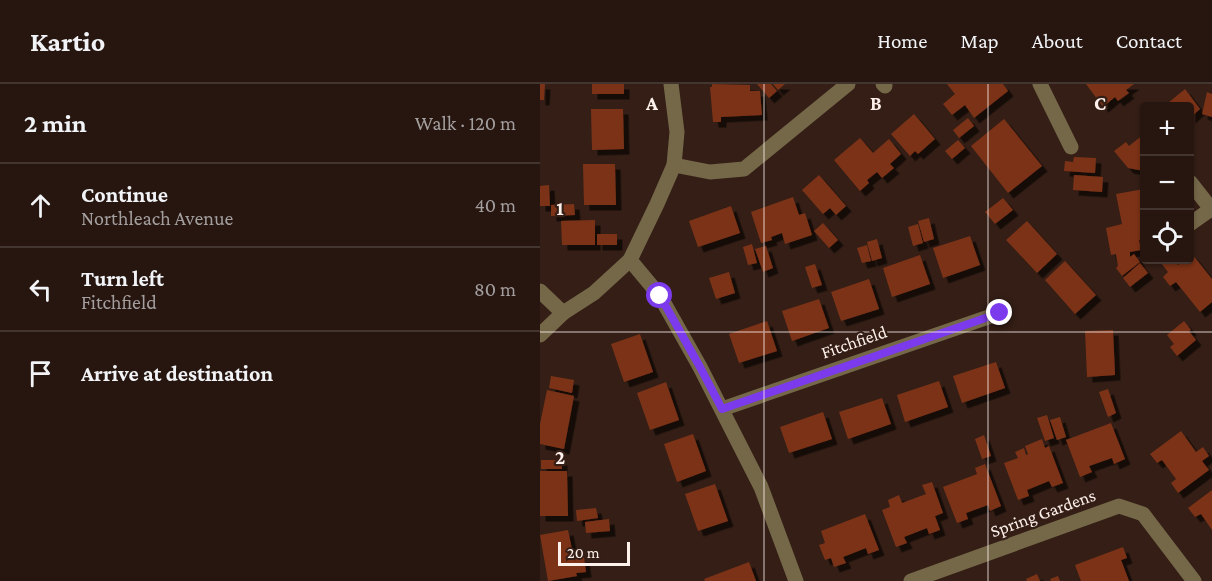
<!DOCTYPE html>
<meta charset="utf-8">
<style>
:root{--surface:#271610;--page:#2f1f19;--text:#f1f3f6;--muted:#a49f9f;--line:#433530}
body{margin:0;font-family:"Crimson Pro",serif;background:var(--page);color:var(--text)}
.controls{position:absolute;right:18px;top:18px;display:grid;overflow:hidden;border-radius:6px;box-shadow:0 2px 4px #0004}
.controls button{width:54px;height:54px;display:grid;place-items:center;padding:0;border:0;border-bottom:2px solid var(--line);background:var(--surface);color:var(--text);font:30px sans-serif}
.scale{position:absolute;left:18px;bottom:15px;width:72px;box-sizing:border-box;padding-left:6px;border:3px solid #fef1ec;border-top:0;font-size:16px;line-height:21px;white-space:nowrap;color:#fef1ec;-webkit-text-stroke:4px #341e15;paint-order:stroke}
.stop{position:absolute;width:18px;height:18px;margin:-14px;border:4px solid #7c3aed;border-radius:50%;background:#fff}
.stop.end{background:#7c3aed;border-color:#fff;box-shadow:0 2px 6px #0008}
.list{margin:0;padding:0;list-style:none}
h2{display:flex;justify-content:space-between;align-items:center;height:78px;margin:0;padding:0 24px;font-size:26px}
h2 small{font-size:20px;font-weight:400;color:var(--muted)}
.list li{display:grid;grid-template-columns:39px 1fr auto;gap:18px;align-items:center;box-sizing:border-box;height:84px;padding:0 24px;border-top:2px solid var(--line)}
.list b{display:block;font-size:22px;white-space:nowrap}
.list p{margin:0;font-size:20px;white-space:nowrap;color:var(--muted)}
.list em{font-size:20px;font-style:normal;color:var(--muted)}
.icon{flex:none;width:33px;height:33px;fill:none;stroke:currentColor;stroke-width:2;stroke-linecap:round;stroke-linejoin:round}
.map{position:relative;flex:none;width:672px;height:497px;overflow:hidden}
header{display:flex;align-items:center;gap:36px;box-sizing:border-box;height:84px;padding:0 30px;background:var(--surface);border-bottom:2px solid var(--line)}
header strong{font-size:28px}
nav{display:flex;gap:33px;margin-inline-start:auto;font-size:21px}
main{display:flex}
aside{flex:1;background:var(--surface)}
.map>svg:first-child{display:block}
</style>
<header>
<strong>Kartio</strong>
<nav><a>Home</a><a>Map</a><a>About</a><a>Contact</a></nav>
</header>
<main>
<aside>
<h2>2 min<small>Walk · 120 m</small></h2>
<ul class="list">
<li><svg class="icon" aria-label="ahead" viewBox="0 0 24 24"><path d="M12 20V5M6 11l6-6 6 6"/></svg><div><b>Continue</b><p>Northleach Avenue</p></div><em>40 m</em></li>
<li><svg class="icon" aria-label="left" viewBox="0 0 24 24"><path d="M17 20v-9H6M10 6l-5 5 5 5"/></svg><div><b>Turn left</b><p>Fitchfield</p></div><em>80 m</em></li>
<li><svg class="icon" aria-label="arrive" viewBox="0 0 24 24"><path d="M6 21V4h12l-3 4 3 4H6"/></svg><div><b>Arrive at destination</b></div></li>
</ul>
</aside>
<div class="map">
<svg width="672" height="497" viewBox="0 0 672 497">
<defs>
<filter id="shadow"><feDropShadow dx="5.5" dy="5.5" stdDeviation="0" flood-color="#0009"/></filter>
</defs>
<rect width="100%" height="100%" fill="#341e15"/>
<g fill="#7b3318" filter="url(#shadow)">
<path d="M 0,0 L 5,0 L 4,16 L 0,16 Z"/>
<rect x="52" y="0" width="32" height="10"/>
<path d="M 172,0 L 210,1 L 210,7 L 220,7 L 222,31 L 181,33 L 181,38 L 173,38 L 170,3 L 172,3 Z"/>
<path d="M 217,0 L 231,0 L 237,7 L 229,14 Z"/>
<path d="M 233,0 L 245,0 L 238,6 Z"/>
<path d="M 407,0 L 463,0 L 468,7 L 434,34 L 425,21 L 412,31 L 403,20 L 415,10 Z"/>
<path d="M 546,0 L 594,0 L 586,6 L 589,9 L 578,17 L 575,13 L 563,23 Z"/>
<path d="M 645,5 L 660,25 L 650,34 L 650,22 L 631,22 L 628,19 Z"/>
<path d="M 667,8 L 672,10 L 672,33 L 662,30 Z"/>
<path d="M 51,25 L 83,25 L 84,65 L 52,66 Z"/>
<path d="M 374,30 L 395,55 L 378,70 L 375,67 L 370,72 L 351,50 Z"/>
<path d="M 428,34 L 434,42 L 419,54 L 413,46 Z"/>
<path d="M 464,35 L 502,82 L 468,109 L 431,62 Z"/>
<path d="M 604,50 L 604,87 L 588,84 L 574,67 L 586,58 L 589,62 Z"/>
<path d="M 320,54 L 333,69 L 349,55 L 361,70 L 350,80 L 354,84 L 342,94 L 337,88 L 327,96 L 329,99 L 320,107 L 294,76 Z"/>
<path d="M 418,56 L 425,64 L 412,75 L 405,67 Z"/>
<path d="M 534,73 L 556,74 L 555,89 L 524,87 L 525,77 L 533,78 Z"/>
<path d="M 43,80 L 75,80 L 76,121 L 44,121 Z"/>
<path d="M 279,91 L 306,122 L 296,131 L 290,124 L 283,130 L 262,106 Z"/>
<path d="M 534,91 L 563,93 L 562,108 L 533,106 Z"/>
<path d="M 9,101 L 10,122 L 0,122 L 0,102 Z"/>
<path d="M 604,105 L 604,154 L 599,156 L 601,166 L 590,168 L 590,173 L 594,170 L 600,178 L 582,192 L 576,184 L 578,182 L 576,170 L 571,171 L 566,144 L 582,140 L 576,110 Z"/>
<path d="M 253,113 L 259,131 L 265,129 L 272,151 L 245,160 L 242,149 L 231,153 L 232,156 L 221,159 L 211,128 Z"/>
<path d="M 463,114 L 473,126 L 455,140 L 445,128 Z"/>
<path d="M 34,120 L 35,131 L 11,132 L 11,121 Z"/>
<path d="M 191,122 L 200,149 L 158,163 L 149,137 Z"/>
<path d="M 389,134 L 394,155 L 384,158 L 378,137 Z"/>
<path d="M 55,136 L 55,161 L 22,161 L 21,137 Z"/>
<path d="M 487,137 L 517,170 L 497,189 L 466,156 Z"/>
<path d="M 283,139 L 298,156 L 289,164 L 274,147 Z"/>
<path d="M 378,140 L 383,159 L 373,162 L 368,143 Z"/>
<rect x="57" y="150" width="20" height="11"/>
<path d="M 430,152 L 440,181 L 403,194 L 393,164 Z"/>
<path d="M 337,155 L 342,174 L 332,177 L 327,158 Z"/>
<path d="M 212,160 L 217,179 L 208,181 L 203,163 Z"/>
<path d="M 327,161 L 331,177 L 322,179 L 317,164 Z"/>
<path d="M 226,162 L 233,184 L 223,188 L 215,165 Z"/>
<path d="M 652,170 L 672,195 L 672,218 L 660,228 L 636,198 L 630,202 L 623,193 L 628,188 L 621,179 L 625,176 L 634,176 L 638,181 L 645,176 L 650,176 L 650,172 Z"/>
<path d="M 380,171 L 390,200 L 352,213 L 343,184 Z"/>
<path d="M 525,177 L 556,211 L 535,230 L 505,196 Z"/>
<path d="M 600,179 L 608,189 L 590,203 L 583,194 Z"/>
<path d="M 275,180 L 282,201 L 272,204 L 265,183 Z"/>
<path d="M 189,188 L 195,209 L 176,215 L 169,194 Z"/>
<path d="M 329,195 L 339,225 L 301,237 L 291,208 Z"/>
<path d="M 279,215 L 289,244 L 252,257 L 242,227 Z"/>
<path d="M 227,237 L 237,267 L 199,279 L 189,250 Z"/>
<path d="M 644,237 L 651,246 L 649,247 L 656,256 L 637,272 L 630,263 L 634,260 L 627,251 Z"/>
<path d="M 573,246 L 575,291 L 547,293 L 545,247 Z"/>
<path d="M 100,250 L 113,288 L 84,298 L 71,260 Z"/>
<path d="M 456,278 L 465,304 L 422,319 L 413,292 Z"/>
<path d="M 11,292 L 34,296 L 32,309 L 9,304 Z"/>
<path d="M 399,297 L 408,323 L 365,338 L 357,311 Z"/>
<path d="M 126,298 L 139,336 L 110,346 L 97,309 Z"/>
<path d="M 568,305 L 576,329 L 568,333 L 559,308 Z"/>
<path d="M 7,306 L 34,312 L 24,365 L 0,360 L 0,340 Z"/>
<path d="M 342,314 L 351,340 L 308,355 L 299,328 Z"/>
<path d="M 283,328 L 292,355 L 249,369 L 240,343 Z"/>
<path d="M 507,331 L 514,354 L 505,357 L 497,334 Z"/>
<path d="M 520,333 L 526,353 L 517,356 L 510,336 Z"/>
<path d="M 571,339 L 585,375 L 574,380 L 572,374 L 549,382 L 552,388 L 540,393 L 526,356 Z"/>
<path d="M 641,347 L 656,368 L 663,363 L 669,372 L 662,377 L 669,386 L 638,409 L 631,399 L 636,395 L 622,376 L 617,379 L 610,370 Z"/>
<path d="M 153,350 L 166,387 L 137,398 L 124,360 Z"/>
<path d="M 444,351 L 451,372 L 442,375 L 435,355 Z"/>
<path d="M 502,355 L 505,364 L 509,362 L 523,399 L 512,403 L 509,397 L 487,406 L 489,412 L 478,416 L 464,379 L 478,374 L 475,368 L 484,364 L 486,371 L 488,370 L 485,362 Z"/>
<rect x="1" y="376" width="21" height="9"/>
<path d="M 445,380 L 461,422 L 450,427 L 448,421 L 426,429 L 428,435 L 417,439 L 403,403 L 437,390 L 435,384 Z"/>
<path d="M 0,387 L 27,387 L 28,432 L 0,432 Z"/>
<path d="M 392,398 L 403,429 L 395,432 L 400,446 L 389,450 L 387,444 L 364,453 L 367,459 L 356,463 L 342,426 L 350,423 L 348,416 L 359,411 L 362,419 L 386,410 L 382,401 Z"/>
<path d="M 175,400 L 188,437 L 158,447 L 145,410 Z"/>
<path d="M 672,406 L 672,446 L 661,430 L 655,433 L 648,424 Z"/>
<path d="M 56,424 L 58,434 L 37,437 L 36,426 Z"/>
<path d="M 325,430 L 339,466 L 328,470 L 326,464 L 303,473 L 306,479 L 294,483 L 291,474 L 285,476 L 279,461 L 285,459 L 281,447 Z"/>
<path d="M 69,435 L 70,447 L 46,449 L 45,438 Z"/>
<path d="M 28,446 L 34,475 L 44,473 L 46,488 L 36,489 L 37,492 L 8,497 L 0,451 Z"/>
<path d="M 583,463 L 587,474 L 581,476 L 589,497 L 541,497 L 535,481 Z"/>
<path d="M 209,478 L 216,497 L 165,497 L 164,495 Z"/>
<path d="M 497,490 L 500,497 L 487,497 L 486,495 Z"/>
<path d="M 518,492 L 520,497 L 511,497 L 510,495 Z"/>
</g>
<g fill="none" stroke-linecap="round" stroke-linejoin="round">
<g stroke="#756849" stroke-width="15">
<path d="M 343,0 L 345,2"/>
<path d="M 500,0 L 531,63"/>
<path d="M 134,81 L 170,88 L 204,85 L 308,0"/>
<path d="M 650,98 L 672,126"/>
<path d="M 650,140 L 671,125"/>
<path d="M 90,176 L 120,212 L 160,283 L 221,403 L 256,497"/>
<path d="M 0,207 L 23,229"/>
<path d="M 0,251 L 23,229 L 54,209 L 90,176 L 117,120 L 134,81 L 137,48 L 131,0"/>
<path d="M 182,325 L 460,229"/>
<path d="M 371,497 L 579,422 L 603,430 L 654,497"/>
</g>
</g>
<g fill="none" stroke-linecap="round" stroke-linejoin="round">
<path stroke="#7c3aed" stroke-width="8" d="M 120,212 L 160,283 L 182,325 L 460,229"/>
</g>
<path fill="none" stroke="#fef1ec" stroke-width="1.5" stroke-opacity="0.55" d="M 224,0 L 224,497M 448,0 L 448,497M 0,248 L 672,248"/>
<g text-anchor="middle" stroke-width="4.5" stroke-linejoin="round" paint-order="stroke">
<g font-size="18" fill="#fef1ec" stroke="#341e15">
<text transform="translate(314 258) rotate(-19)" y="6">Fitchfield</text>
<text transform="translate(503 429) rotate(-20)" y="6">Spring Gardens</text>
</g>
</g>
<g font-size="20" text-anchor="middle" font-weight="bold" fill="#fef1ec" stroke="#341e15" stroke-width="4.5" stroke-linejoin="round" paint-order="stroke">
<text x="112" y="26">A</text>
<text x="336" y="26">B</text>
<text x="560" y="26">C</text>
<text x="20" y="131">1</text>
<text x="20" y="380">2</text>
</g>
</svg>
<div class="controls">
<button>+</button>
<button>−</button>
<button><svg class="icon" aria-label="locate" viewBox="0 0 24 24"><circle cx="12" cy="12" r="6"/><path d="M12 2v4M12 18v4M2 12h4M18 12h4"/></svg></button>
</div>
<div class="scale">20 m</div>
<div class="stop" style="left:120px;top:212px"></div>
<div class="stop end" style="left:460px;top:229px"></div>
</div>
</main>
